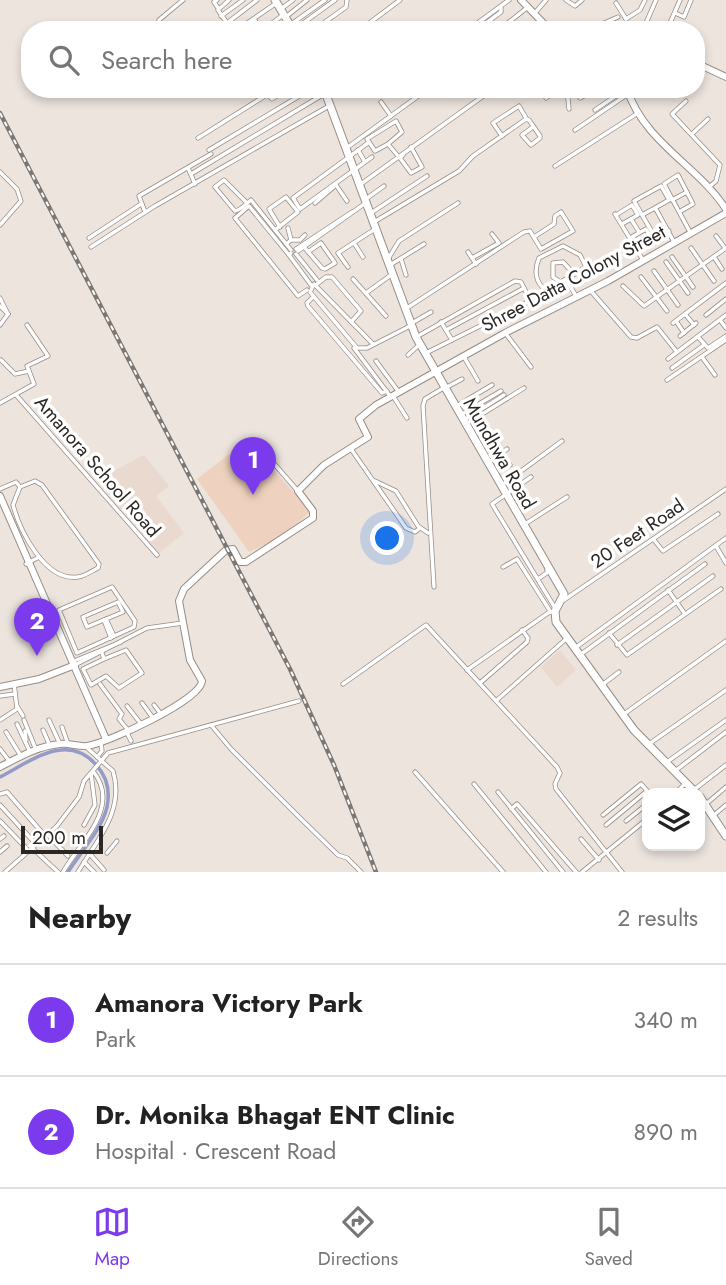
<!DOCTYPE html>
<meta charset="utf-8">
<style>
:root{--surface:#fff;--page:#f6f6f6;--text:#222;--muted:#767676;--line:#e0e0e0;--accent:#7c3aed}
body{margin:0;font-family:Jost,sans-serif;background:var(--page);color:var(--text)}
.controls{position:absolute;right:21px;bottom:21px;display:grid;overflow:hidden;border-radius:14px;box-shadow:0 4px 10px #0003}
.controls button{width:63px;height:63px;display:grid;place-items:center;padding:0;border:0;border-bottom:2px solid var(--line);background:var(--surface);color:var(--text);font:35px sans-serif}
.scale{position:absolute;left:21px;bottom:18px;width:82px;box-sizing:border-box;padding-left:7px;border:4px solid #2b2725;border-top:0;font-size:19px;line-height:24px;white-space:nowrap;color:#2b2725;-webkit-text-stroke:5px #fff;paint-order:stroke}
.you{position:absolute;left:388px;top:539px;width:24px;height:24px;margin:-18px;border:5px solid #fff;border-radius:50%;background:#1a73e8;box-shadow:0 0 0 10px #1a73e833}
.badge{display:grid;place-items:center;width:46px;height:46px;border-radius:50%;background:var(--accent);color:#fff;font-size:23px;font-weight:700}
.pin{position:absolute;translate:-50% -58px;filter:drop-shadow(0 2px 4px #0008)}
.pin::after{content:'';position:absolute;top:37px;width:24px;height:21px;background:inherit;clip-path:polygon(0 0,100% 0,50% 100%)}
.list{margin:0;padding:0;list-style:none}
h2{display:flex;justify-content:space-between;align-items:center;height:91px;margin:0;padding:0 28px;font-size:30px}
h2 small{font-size:23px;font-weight:400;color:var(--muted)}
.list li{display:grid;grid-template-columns:46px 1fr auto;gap:21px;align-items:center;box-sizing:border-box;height:112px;padding:0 28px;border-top:2px solid var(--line)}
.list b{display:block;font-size:26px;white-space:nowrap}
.list p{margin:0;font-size:23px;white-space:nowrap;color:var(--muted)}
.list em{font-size:23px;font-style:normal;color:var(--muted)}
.icon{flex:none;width:38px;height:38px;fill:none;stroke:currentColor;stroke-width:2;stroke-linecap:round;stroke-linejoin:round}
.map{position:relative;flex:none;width:726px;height:872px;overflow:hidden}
.search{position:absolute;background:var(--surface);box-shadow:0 4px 10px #0003;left:21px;right:21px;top:21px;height:77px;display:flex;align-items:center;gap:18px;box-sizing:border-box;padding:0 24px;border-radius:28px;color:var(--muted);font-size:26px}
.sheet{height:315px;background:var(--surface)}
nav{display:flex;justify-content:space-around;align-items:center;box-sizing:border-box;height:98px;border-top:2px solid var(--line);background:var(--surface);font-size:19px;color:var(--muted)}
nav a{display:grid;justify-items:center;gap:4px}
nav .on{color:var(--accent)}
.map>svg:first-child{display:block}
</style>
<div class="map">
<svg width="726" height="872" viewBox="0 0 726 872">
<rect width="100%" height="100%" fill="#ede4de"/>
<g fill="#e9d9ce">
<path d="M 144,455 L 169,486 L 156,496 L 184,533 L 159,553 L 97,480 Z"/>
<path d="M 560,650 L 576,670 L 557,687 L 541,667 Z"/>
</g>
<path fill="#eed2bf" d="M 250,438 L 258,453 L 311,511 L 282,537 L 249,552 L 197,479 Z"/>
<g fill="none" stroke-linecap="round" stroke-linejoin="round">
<path stroke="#959bc7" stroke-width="3.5" d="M 0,777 C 31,761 68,731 97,766 C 107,777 110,792 107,807 C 102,829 80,853 68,872"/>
<g stroke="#968d88" stroke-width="5">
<g id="street">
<path d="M 217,0 L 214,2 L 218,8"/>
<path d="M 229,0 L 218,10 L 232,30"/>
<path d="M 566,0 L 575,6 L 582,0"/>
<path d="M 616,3 L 626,19"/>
<path d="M 281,9 L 293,0"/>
<path d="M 675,13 L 684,17 L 691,0"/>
<path d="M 534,14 L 546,0"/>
<path d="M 221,16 L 243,0"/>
<path d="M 287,16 L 307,0"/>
<path d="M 254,19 L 262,30"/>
<path d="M 626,19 L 640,10 L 645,0"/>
<path d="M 159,20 L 183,0"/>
<path d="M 227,23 L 257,0"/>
<path d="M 290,25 L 325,0"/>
<path d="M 295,29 L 335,0"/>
<path d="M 237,30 L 275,4"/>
<path d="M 263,30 L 283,15"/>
<path d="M 314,30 L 346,7 L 347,0"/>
<path d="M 360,30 L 400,0"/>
<path d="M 468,30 L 509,0"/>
<path d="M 477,30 L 501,12 L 501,7"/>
<path d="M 499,30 L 528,7"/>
<path d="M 588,30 L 618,17"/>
<path d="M 643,30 L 656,0"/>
<path d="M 667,30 L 680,0"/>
<path d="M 567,89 L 569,109"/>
<path d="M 246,95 L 255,89"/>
<path d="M 268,95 L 272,99 L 288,89"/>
<path d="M 546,98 L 560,89"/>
<path d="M 580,98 L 597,89"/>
<path d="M 686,101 L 672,114 L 720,165 L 716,181 L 709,187"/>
<path d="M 381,102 L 391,116"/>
<path d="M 595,110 L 626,89"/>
<path d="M 575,130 L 628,94"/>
<path d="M 692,134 L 708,119"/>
<path d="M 502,136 L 493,123 L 519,106 L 526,118"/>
<path d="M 198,138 L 276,89"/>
<path d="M 368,143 L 293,198 L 300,209 L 372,157"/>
<path d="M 388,144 L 402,132 L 396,121 L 367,139 L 375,151 L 388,144 L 398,156"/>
<path d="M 348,147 L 428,89"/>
<path d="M 209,150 L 311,89"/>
<path d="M 358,150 L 365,162"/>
<path d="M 403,155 L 400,158 L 411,173 L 422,167 L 411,147"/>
<path d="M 555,166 L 638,113"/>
<path d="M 188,168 L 195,184"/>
<path d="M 0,172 L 17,189 L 21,201 L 0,225"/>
<path d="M 191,174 L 324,94"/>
<path d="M 361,184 L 493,89"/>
<path d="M 336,185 L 347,201"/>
<path d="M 366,199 L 384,186"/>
<path d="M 672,200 L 687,192"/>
<path d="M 247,203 L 224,180 L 215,187 L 235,211 C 241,210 246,204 251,200 L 291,250"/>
<path d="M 315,203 L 336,185"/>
<path d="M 145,212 L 139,196 L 211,154"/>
<path d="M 679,212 L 693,204 L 678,175 L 664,184 L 690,232"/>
<path d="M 371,213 L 427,176"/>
<path d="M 615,214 L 643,260"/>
<path d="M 616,215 L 632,205 L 638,215 L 622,224"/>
<path d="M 642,215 L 655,208"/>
<path d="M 631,219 L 639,232"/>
<path d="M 374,222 L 459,171 L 473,156 L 526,119 L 529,120 L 540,136 L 540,138 L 531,145 L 522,135 L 533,127"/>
<path d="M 288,228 L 291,240"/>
<path d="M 275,230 L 298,212 L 286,197 L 269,209 L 280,227"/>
<path d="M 669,231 L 656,239 L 634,201 L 661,186 L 669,200 L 655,208 L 657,211 L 674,242"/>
<path d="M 716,236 L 725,248"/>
<path d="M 89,238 L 141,204"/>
<path d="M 630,238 L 646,229 L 651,238 L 635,247"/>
<path d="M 354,243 L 363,257"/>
<path d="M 286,244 L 291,240 L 300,240 L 305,235"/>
<path d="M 91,247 L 155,206 L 329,106"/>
<path d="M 304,247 L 322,268 L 325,269 L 335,263 L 321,243 L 308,252"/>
<path d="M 691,248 L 714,281"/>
<path d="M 296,249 L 352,212"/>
<path d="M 298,251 L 367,202"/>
<path d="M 468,252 L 476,264"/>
<path d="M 291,253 L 289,255 L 249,206 L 235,218 L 298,296 L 307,290"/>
<path d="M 296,254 L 317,280"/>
<path d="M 289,255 L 311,285"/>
<path d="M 672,257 L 693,287"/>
<path d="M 714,257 L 722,269"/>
<path d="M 472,258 L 499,243 L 492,234"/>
<path d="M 388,259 L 399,241 L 458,203"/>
<path d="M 401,259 L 406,275"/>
<path d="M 666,262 L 688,293"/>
<path d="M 390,265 L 424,244"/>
<path d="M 348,267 L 338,253 L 375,229"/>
<path d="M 654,271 L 678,305"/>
<path d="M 641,277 L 667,311"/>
<path d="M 353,279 L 386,316"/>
<path d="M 566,279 L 546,290 C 535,283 534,270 539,258 L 563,246 L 580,255 L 586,267 L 566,279 L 576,296"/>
<path d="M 560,282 L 553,277 L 553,263 L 563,262 L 574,274"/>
<path d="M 317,284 L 326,277 L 332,277 L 361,311 L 351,322"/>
<path d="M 623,286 L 644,306 L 726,248"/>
<path d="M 590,290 L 631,337 L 637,338 L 657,327 L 677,352"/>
<path d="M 366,293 L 391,275"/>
<path d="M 0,298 L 8,314"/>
<path d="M 312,298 L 307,303 L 308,306 L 382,393 L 387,391"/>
<path d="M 0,306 L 8,314"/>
<path d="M 407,308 L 524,232 L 530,231 L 541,249 L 573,231 L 561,212 L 555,216 L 554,224 L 534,237"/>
<path d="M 685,314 L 694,325"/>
<path d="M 706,315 L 726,299"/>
<path d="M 720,320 L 726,328"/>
<path d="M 676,321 L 684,333"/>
<path d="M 441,322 L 452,340"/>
<path d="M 412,323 L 431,312"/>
<path d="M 673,323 L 726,283"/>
<path d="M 0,325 L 8,314"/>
<path d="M 446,330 L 524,288"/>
<path d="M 506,334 L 531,367"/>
<path d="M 418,336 L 515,281 L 521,282 L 529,298 L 526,303 L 426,353"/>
<path d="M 680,336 L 696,323"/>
<path d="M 698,337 L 708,348 L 726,336"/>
<path d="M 373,344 L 314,284 L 310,292 L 357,348 L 367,348 L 410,326"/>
<path d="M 354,348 L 390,396"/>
<path d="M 408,355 L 420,344"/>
<path d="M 464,357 L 478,381"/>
<path d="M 702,357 L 715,375"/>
<path d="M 668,359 L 726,315"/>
<path d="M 1,360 L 15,374 L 29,371"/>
<path d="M 376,361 L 398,391"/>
<path d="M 672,368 L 704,345"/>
<path d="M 667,380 L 726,340"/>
<path d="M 447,387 L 462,379"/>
<path d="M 17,396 L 157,555"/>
<path d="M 393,396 L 407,418"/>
<path d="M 0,403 L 34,384 L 27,366 L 48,356 L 27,325"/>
<path d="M 455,407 L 492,385"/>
<path d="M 462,414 L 501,391"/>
<path d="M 464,420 L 504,395"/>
<path d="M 466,424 L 524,388"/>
<path d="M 493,440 L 510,465"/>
<path d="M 257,444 L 297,490"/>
<path d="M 351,449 L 406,528 L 415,532 L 420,528"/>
<path d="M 489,462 L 507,449"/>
<path d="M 531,477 L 492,504 L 555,608"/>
<path d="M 35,481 L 42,485 L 99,564 L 98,568 C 92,571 85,576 78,577 C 45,582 20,531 13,505 L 20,487 Z"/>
<path d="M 375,481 L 396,491 L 418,526 L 428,533"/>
<path d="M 502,485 L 562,441"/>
<path d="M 0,489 L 16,482 L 20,487"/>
<path d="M 525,524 L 567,497"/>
<path d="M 654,540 L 663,551 L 718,514"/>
<path d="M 716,546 L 726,563"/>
<path d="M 26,564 L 39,557"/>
<path d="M 503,567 L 517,559 L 550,611"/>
<path d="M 538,579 L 548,572 L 547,570"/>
<path d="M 112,587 L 135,621 L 134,627 L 77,653 L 59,610 Z"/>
<path d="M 434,587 L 423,406 L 425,399 L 445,387"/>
<path d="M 668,590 L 685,614"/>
<path d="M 564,600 L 726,489"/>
<path d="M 118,602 L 123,612 L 87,627 L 83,617 Z"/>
<path d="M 106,619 L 114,636"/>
<path d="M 104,620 L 111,638"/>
<path d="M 609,633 L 627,655 L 721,589"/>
<path d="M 617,645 L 713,576"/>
<path d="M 575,648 L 726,538"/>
<path d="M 102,653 L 104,659 L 83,669 L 91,685 L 106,676 L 119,688 L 142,673 L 126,650 L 104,659"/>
<path d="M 580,655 L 705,564"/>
<path d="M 74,661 L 121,642"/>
<path d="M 75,665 L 147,628 L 183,623"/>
<path d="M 467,670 L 548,613 L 555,611"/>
<path d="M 480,683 L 527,642 L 528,638 L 522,630"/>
<path d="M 100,684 L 122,714 L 119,719 L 128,730"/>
<path d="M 343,684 L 426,625 L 557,767 L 560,773 L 555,784 L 556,789 L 622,872"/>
<path d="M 602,685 L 619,672"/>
<path d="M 0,696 L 15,694"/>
<path d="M 497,700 L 566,639"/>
<path d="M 142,703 L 153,718"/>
<path d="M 154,705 L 161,714"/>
<path d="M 17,706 L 23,716"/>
<path d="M 127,706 L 141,724"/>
<path d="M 624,714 L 726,641"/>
<path d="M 0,720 L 17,709 L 14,683"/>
<path d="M 24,720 L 36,750"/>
<path d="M 49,720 L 60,744"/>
<path d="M 17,724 L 30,752"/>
<path d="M 211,725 L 231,749 L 298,816 L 338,855 L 347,858 L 361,872"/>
<path d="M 62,727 L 68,744"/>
<path d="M 43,730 L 50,746"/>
<path d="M 25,731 L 26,740"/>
<path d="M 6,732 L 21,756"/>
<path d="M 127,733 L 131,741"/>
<path d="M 649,744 L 726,690"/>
<path d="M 0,749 L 10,762"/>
<path d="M 97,757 L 102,751 L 101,743"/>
<path d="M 667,762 L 726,720"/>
<path d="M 675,771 L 726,732"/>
<path d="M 415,772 L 503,872"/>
<path d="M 474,784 L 546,872"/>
<path d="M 695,789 L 726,765"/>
<path d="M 498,792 L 563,872"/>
<path d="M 675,793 L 686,783"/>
<path d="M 0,794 L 7,792 L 45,836"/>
<path d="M 706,804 L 726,787"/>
<path d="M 0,805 L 34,842"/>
<path d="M 511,809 L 517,804 L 576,872"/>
<path d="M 603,815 L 641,784 L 649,793"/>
<path d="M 714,815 L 726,805"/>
<path d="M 0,821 L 27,849"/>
<path d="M 626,821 L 647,804"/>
<path d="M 84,825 L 95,805 L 91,773"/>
<path d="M 606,825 L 647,791"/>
<path d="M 47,834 L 68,856"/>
<path d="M 0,839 L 4,836"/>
<path d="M 581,839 L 599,860"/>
<path d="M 30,846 L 58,872"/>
<path d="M 0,852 L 7,846"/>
<path d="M 89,853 L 104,870"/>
<path d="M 107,853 L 117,841"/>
<path d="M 84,862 L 94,872"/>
<path d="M 5,872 L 57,826 L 79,797 L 84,781 L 108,753 L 299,701"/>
<path d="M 63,872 C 80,842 122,807 93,771"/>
<path d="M 78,872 C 97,840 125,811 113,771 L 86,747"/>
<path d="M 582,872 L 647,819"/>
</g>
</g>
<g stroke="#968d88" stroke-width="8">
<g id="secondary">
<path d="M 521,0 L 550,30"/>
<path d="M 616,30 L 631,26 L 640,30"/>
<path d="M 696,63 L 726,77"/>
<path d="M 627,89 C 644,142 698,166 726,209"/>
<path d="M 0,496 L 106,739"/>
<path d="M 0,687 L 39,679 L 75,665"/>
<path d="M 0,767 C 19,757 38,746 60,744 C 69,743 79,747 87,746 C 108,743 201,700 202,681 L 190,660 L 179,601 L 184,589 L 226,550 L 233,549 L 240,562 L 246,562 L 313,518 L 313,511 L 298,491 L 324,465 L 368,437 L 359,419 L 376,405 L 505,333 L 608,281 L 726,213"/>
</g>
</g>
<g stroke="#968d88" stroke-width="9">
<g id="primary">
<path d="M 275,0 L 293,30"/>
<path d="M 324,89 L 416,337 L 564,594 L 555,611 L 556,622 L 634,730 L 696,793"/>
<path d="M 700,797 L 726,836"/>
</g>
</g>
<use href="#street" stroke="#fff" stroke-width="3.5"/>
<use href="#secondary" stroke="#fff" stroke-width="6"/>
<use href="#primary" stroke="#fff" stroke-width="7"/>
<g stroke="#7d7773" stroke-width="4.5">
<path id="rail" d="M 0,113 L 290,669 L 334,765 L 376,872"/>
</g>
<use href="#rail" stroke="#fff" stroke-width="2" stroke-dasharray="5" stroke-linecap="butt"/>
</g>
<g text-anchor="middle" stroke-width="7" stroke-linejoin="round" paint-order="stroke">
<g font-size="19" fill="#2b2725" stroke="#fff">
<text transform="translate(573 278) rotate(-28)" y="7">Shree Datta Colony Street</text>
<text transform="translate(500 453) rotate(60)" y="7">Mundhwa Road</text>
<text transform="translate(98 466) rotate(49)" y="7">Amanora School Road</text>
<text transform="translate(637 533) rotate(-34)" y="7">20 Feet Road</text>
</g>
</g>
</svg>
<div class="controls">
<button><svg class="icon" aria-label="layers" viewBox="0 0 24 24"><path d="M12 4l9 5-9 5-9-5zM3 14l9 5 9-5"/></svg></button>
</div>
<div class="scale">200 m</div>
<div class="you"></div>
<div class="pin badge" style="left:253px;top:495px">1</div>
<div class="pin badge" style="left:37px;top:656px">2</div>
<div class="search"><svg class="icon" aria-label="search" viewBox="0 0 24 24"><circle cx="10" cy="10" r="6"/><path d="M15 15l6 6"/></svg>Search here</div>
</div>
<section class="sheet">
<h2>Nearby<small>2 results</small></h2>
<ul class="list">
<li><span class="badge">1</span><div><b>Amanora Victory Park</b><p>Park</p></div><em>340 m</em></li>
<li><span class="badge">2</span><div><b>Dr. Monika Bhagat ENT Clinic</b><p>Hospital · Crescent Road</p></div><em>890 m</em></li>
</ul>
</section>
<nav>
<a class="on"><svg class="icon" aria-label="map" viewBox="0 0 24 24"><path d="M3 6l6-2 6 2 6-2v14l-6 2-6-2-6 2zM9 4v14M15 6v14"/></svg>Map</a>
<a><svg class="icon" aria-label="directions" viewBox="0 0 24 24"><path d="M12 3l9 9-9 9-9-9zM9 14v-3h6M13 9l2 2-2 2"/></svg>Directions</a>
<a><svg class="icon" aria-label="saved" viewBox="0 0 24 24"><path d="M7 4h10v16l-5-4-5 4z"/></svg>Saved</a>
</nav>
